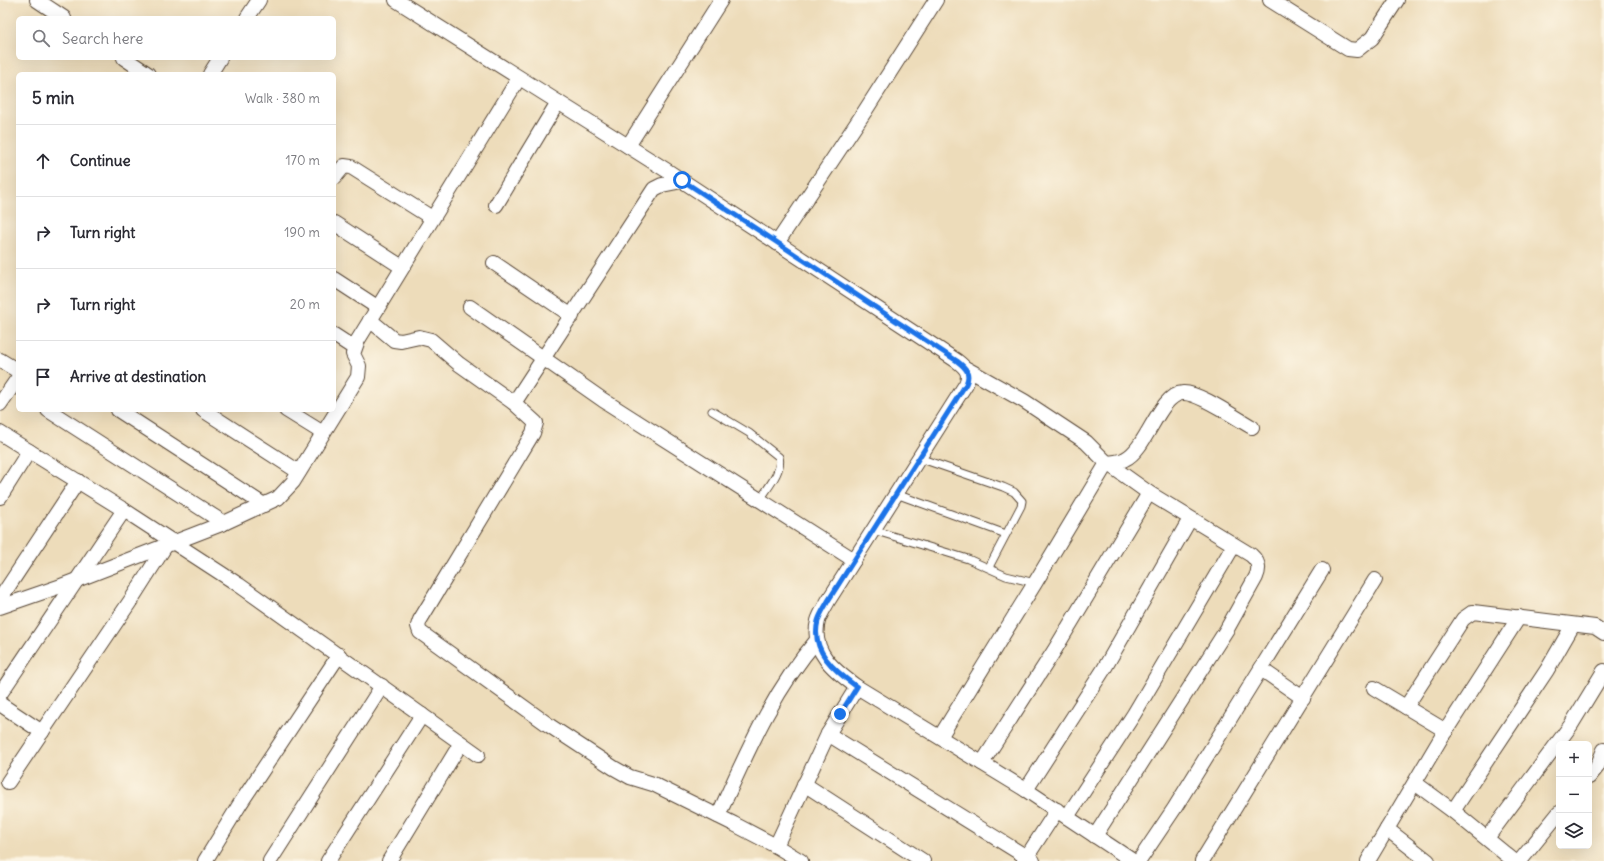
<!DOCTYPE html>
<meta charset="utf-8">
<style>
:root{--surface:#fff;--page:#f7f7f7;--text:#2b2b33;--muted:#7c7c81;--line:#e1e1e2}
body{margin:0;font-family:Delius,sans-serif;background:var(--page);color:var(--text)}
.controls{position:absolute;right:12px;bottom:12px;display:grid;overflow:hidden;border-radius:6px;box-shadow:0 4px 16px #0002}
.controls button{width:36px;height:36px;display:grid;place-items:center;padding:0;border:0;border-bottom:1px solid var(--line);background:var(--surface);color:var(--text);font:20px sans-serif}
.stop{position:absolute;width:12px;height:12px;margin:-9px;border:3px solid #1a73e8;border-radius:50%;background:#fff}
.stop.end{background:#1a73e8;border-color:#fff;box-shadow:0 1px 4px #0008}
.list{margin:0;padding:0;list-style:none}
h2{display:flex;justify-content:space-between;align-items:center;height:52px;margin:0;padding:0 16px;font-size:17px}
h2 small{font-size:13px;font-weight:400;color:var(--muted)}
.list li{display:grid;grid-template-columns:26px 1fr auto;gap:12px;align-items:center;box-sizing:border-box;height:72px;padding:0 16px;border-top:1px solid var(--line)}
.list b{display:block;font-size:15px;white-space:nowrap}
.list em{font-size:13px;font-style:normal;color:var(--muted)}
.icon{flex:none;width:22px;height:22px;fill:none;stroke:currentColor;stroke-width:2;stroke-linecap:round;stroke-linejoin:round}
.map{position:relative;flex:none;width:1604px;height:861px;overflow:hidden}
.search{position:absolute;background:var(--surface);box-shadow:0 4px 16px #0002;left:16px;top:16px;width:320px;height:44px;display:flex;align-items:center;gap:10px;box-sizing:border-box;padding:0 14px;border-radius:6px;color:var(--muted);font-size:15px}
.panel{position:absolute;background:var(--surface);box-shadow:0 4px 16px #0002;left:16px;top:72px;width:320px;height:340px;border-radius:6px}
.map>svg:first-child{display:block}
</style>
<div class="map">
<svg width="1604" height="861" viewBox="0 0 1604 861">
<rect width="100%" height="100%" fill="#fcf5e5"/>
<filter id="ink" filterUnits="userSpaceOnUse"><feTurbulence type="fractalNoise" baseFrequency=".025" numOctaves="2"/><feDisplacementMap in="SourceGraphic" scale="8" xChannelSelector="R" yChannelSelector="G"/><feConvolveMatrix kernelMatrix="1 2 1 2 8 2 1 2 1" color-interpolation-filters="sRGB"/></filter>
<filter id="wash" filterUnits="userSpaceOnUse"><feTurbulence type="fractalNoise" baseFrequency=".012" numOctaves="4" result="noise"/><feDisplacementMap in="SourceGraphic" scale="16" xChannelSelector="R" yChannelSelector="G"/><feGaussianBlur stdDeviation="0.9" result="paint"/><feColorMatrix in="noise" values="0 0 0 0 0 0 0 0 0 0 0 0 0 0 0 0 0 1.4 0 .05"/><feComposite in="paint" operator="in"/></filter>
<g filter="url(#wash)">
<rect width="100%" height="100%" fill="#eddcba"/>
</g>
<g filter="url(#ink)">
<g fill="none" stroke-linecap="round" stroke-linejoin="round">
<g stroke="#564535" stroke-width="9">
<g id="service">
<path d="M 712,411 L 749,433 L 779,457 C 783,471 767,488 760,500"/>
<path d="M 919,458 L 1003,487 L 1014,492 L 1022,501 L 1021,506 L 989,567"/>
<path d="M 896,494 L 1006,534"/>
<path d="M 873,530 L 968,559 L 1006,576 L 1035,583"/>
</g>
</g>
<g stroke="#564535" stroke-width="16">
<g id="minor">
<path d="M 37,0 L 64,18"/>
<path d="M 396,0 L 666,170 L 957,361 C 966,368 971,373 966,384 L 828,601 C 825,607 820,614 818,621 C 810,652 835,671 857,687 L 1026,790 L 1133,861"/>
<path d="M 1270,0 L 1348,49 L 1357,50 L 1372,38 L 1397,0"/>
<path d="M 247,18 L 259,0"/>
<path d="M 124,58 L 148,74"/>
<path d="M 210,74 L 220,58"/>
<path d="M 628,146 L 721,0"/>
<path d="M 334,178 L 344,166 L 351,167 L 432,218"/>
<path d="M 496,205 L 558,102"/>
<path d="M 334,223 L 402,267"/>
<path d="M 777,243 L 865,111 L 936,0"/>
<path d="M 494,263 L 572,316"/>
<path d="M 334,279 L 377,307"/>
<path d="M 470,307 L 603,400 L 854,560"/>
<path d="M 370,320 L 394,340 L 401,341 L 419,337 L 431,340 L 459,364 L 514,403 L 536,423 L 533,433 L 420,620 L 418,626 L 420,632 L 550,726 L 614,768 L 630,777 L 653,784 L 734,824 L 776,846 L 801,861"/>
<path d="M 334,335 L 354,348"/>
<path d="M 0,360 L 18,371"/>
<path d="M 967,369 L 1024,401 L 1086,442 L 1107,463 L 1149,493 L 1251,555 C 1259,562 1260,568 1256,577 L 1227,629 L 1095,836"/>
<path d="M 514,403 L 654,189 L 662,185 L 682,181"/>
<path d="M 0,404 L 18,378"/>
<path d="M 48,410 L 224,523"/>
<path d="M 118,410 L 264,505"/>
<path d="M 203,410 L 299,472"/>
<path d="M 286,410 L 323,433"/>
<path d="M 0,433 L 124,510 L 239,585 L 478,755"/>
<path d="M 0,497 L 29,451"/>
<path d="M 0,599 L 78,481"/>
<path d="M 0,607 L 61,586 L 224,523 L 278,498 L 293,482 L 358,377 L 359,366 L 353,354 L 358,340 L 519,78"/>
<path d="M 1261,669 L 1303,698"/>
<path d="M 1374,688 L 1446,731"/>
<path d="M 0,694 L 124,510"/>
<path d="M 0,704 L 42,732"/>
<path d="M 1406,707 L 1463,619 L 1473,612 L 1595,627 L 1604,633"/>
<path d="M 828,734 L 1033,861"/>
<path d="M 940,737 L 1035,583 L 1107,463 C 1113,462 1120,462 1125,459 C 1147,449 1159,394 1183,393 C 1199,392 1237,419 1252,427"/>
<path d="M 982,763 L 1054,651 L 1149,493"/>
<path d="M 1589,777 L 1597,767 L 1604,750"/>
<path d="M 8,782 L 131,600 L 166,545"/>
<path d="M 1415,783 L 1453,811 L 1514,861"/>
<path d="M 804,784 L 923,861"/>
<path d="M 1026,790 L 1104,669 L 1190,519"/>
<path d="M 1453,811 L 1547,670 L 1573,625"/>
<path d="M 718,816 C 746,755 772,692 817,640"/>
<path d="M 1067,817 L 1134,714 L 1234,545"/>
<path d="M 1387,829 L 1428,861"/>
<path d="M 1487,838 L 1571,725 L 1604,671"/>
<path d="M 776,846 L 828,734 L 857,687"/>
<path d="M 205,861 L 240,804 L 339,655"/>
<path d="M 270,861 L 382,686"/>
<path d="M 328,861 L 422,715"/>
<path d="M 389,861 L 461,743"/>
<path d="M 1024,861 L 1057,810"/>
<path d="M 1139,861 L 1174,809 L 1322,570"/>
<path d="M 1202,861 L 1375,580"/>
<path d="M 1368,861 L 1441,738 L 1519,617"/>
<path d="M 1520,861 L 1559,813"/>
</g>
</g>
<use href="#service" stroke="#fff" stroke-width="7"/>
<use href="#minor" stroke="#fff" stroke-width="14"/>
</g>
</g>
<g fill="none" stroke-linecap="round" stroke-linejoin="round" filter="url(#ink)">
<path stroke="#1a73e8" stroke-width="5" d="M 682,180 L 957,361 C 966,368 971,373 966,384 L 828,601 C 825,607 820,614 818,621 C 810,651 835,671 857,687 L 840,714"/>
</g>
</svg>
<div class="controls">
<button>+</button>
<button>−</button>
<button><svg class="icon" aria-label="layers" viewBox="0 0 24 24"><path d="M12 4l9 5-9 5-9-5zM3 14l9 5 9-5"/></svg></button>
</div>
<div class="stop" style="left:682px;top:180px"></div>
<div class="stop end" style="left:840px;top:714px"></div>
<div class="search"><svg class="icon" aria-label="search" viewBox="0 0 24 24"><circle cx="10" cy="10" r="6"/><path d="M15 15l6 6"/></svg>Search here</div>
<section class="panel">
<h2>5 min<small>Walk · 380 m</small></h2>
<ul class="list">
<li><svg class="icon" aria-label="ahead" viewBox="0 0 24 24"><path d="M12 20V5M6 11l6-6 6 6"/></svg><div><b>Continue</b></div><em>170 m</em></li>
<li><svg class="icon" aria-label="right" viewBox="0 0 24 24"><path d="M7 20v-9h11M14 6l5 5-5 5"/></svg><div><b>Turn right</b></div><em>190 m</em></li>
<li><svg class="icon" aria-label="right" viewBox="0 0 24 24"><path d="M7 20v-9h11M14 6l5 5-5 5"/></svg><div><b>Turn right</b></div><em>20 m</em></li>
<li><svg class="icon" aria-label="arrive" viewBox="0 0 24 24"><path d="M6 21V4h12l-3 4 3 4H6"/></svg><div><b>Arrive at destination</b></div></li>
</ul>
</section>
</div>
